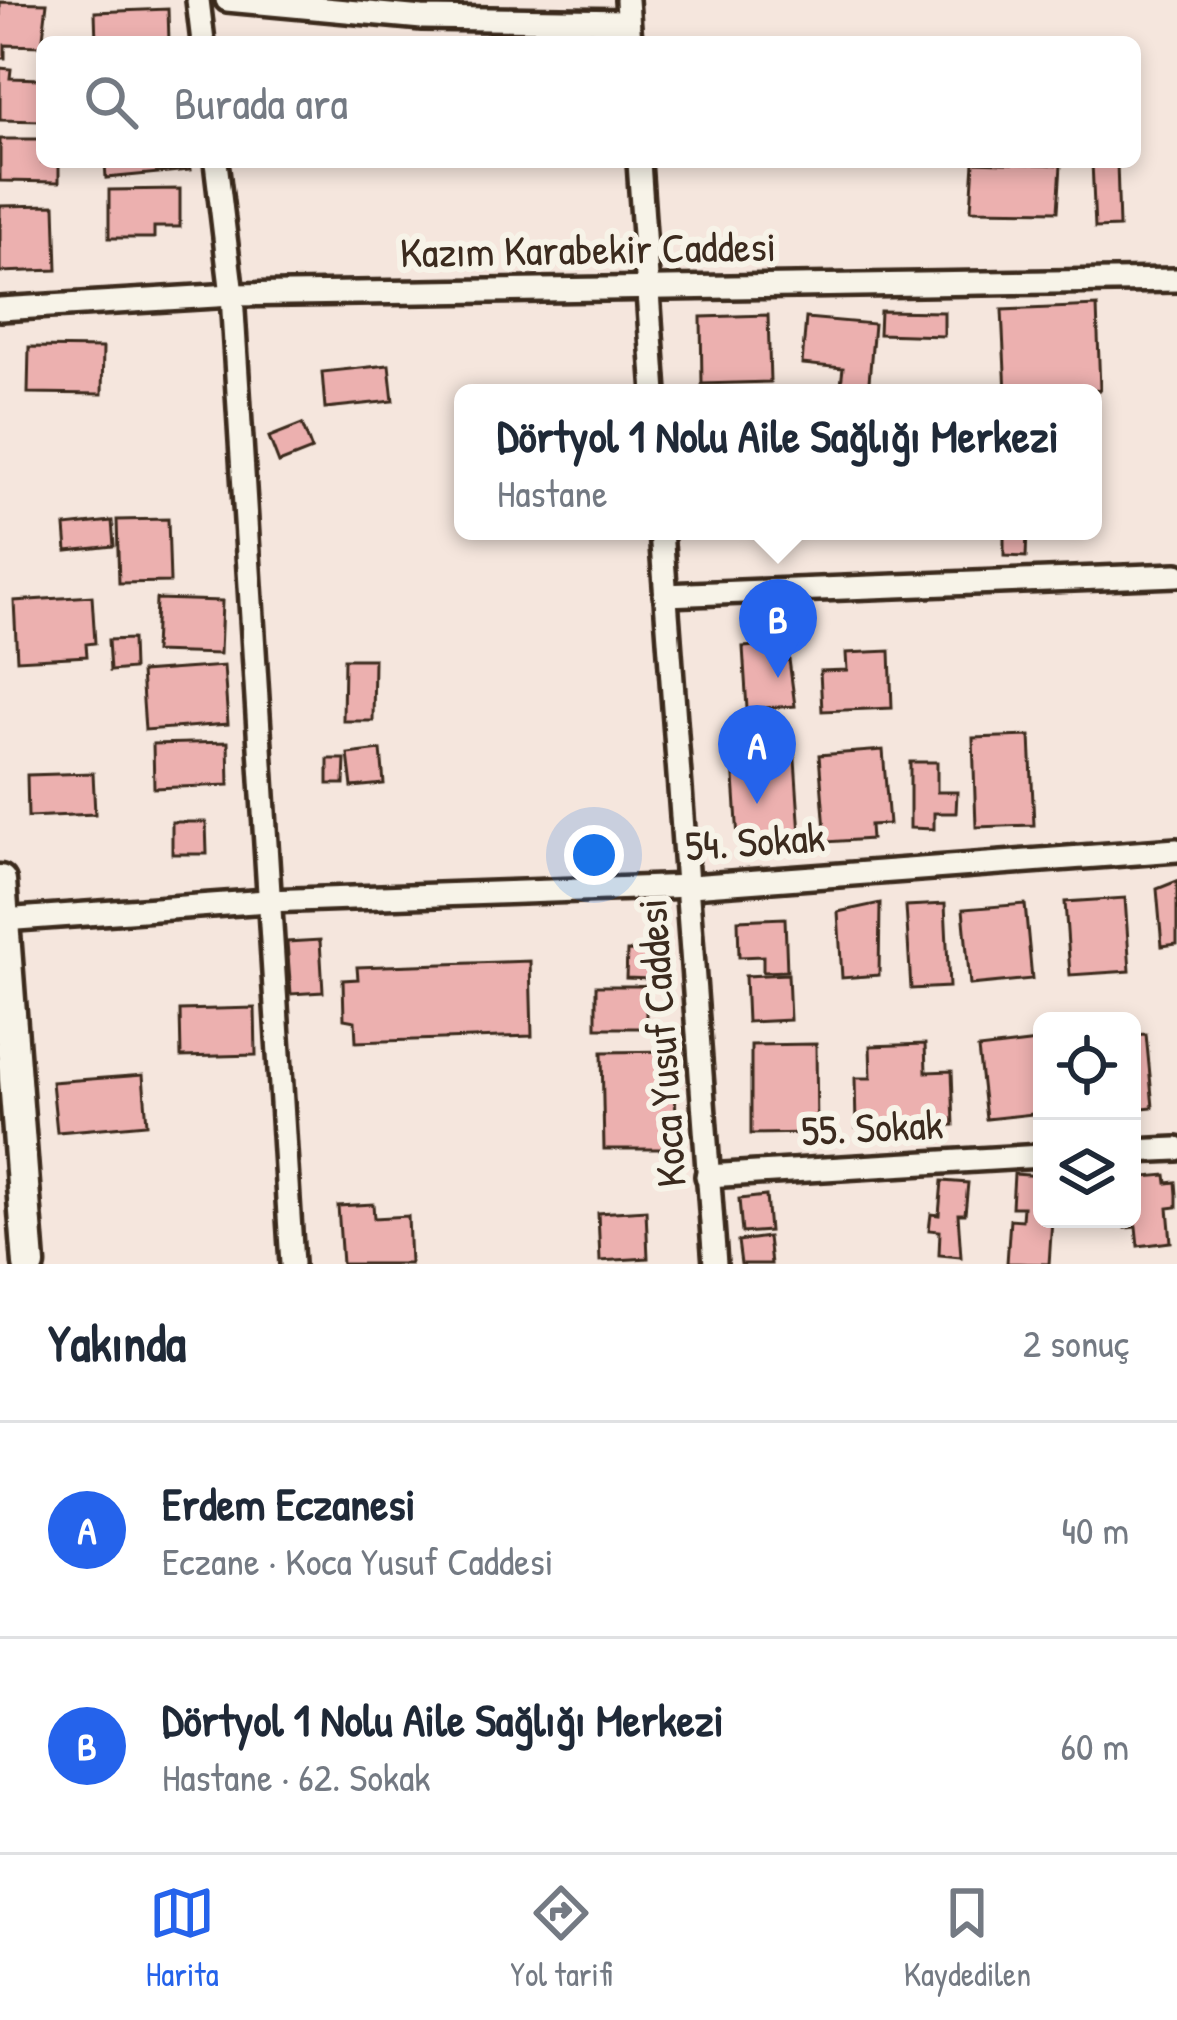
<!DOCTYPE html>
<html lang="tr">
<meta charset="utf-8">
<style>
:root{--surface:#fff;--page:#f6f6f7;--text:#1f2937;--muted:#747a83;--line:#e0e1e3;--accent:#2563eb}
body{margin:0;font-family:"Patrick Hand",sans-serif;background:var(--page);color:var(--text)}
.controls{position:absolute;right:36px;bottom:36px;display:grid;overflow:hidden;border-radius:18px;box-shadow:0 6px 18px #0003}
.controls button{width:108px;height:108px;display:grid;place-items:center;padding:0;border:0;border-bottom:3px solid var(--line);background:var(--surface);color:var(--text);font:60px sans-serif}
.you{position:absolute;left:594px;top:855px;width:42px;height:42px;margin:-30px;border:9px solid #fff;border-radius:50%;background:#1a73e8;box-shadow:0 0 0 18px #1a73e833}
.badge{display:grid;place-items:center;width:78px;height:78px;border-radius:50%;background:var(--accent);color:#fff;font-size:39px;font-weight:700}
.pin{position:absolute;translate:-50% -99px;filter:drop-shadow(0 3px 6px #0008)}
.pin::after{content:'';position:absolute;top:63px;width:42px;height:36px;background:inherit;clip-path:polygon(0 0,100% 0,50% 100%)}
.popup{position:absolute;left:454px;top:384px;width:648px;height:156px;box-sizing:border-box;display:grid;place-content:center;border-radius:18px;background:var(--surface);filter:drop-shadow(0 3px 9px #0005);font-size:39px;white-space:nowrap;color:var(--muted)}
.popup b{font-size:45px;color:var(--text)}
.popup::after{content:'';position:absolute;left:50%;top:100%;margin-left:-24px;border:24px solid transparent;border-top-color:var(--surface)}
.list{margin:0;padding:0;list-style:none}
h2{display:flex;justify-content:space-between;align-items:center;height:156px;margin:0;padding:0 48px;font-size:51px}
h2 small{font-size:39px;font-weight:400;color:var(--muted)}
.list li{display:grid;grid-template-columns:78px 1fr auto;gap:36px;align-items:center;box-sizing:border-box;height:216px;padding:0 48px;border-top:3px solid var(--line)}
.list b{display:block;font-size:45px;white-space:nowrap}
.list p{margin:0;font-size:39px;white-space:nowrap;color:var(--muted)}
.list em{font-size:39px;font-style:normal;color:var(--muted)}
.icon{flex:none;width:66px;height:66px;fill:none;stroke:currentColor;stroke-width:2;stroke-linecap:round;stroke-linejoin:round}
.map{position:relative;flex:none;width:1177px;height:1264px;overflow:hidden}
.search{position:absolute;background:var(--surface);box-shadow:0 6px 18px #0003;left:36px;right:36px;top:36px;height:132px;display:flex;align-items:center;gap:30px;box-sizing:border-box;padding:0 42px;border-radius:18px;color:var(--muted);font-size:45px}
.sheet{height:588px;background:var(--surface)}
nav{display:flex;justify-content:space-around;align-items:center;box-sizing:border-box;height:168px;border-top:3px solid var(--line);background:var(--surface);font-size:33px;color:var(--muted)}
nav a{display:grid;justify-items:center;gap:6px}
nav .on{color:var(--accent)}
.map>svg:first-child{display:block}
</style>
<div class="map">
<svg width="1177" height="1264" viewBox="0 0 1177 1264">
<rect width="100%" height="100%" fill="#f5e6dd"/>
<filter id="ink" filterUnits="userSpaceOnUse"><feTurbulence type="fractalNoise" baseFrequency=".00833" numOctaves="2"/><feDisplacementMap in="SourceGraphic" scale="24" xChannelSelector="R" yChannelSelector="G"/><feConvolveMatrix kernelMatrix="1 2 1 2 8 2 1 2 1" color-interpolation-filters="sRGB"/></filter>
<g filter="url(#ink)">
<g fill="#ecb0af" stroke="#3b2a1e" stroke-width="3">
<path d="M 0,2 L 47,3 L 42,46 L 5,45 L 5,58 L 0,58 Z"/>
<path d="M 168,9 L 169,42 L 96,42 L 95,12 Z"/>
<path d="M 0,68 L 11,69 L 10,78 L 42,79 L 42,121 L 0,120 Z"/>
<path d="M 0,139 L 42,139 L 42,162 L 59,162 L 59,182 L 0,181 Z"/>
<path d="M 105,162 L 189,162 L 190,170 L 106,178 Z"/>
<path d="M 974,162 L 1061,165 L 1058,211 L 971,210 Z"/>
<path d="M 1092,162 L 1117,162 L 1119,227 L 1095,228 Z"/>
<path d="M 180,189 L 180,227 L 154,227 L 154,238 L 109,238 L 109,190 Z"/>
<path d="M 55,205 L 57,270 L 0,272 L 0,206 Z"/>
<path d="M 1097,306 L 1100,390 L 1006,393 L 1002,310 Z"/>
<path d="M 880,311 L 944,312 L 944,336 L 879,334 Z"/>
<path d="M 768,315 L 770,382 L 702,384 L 701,317 Z"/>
<path d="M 806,318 L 874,324 L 868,393 L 840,393 L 843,368 L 802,364 Z"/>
<path d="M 29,347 L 103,348 L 102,394 L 28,393 Z"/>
<path d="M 389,365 L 393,401 L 325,408 L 322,372 Z"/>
<path d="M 302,424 L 312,450 L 279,463 L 269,437 Z"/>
<path d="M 168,519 L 170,582 L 119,583 L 117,520 Z"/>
<path d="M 112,521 L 114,546 L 67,551 L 65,526 Z"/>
<path d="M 1004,531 L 1027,531 L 1026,557 L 1004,556 Z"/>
<path d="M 92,596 L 95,643 L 86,644 L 87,656 L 17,660 L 14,601 Z"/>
<path d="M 156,599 L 222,601 L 220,654 L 154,652 Z"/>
<path d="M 132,639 L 133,669 L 110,671 L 108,640 Z"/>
<path d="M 787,644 L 795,706 L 747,709 L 743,647 Z"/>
<path d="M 890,651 L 892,708 L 822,711 L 820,671 L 847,670 L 846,653 Z"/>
<path d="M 344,659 L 374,659 L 373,721 L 343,721 Z"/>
<path d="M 224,666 L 228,724 L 145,730 L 141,672 Z"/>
<path d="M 1030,736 L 1034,825 L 976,827 L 973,738 Z"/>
<path d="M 228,742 L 229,785 L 154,788 L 153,744 Z"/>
<path d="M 794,744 L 800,835 L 738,839 L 732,747 Z"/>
<path d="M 381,750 L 384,784 L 352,787 L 348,754 Z"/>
<path d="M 883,750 L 889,824 L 870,825 L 871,839 L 826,842 L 819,755 Z"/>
<path d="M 328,759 L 345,759 L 344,784 L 328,784 Z"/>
<path d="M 910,762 L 937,762 L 937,792 L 957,792 L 956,813 L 934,813 L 934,829 L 910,828 Z"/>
<path d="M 93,773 L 95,814 L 28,817 L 27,775 Z"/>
<path d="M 172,822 L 206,822 L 207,854 L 172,854 Z"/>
<path d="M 1177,881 L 1177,944 L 1162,946 L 1157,889 Z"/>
<path d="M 1125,898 L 1130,971 L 1070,975 L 1065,902 Z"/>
<path d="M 880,903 L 879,975 L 842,978 L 838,912 Z"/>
<path d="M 945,904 L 949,987 L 911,989 L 906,906 Z"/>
<path d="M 1025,904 L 1032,979 L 970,985 L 963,909 Z"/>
<path d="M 785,918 L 787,971 L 763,972 L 763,956 L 739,957 L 738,920 Z"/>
<path d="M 320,940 L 323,992 L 291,994 L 287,942 Z"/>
<path d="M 627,951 L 652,952 L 651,979 L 626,978 Z"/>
<path d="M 530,961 L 532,1036 L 356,1042 L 355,1021 L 344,1019 L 343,980 L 358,979 L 357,967 Z"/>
<path d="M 788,974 L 790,1020 L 747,1022 L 745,976 Z"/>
<rect x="596" y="986" width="50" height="42"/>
<path d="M 255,1008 L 256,1055 L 181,1057 L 180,1010 Z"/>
<path d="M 1146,1034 L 1153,1107 L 1132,1109 L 1132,1035 Z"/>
<path d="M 1037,1042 L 1042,1113 L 986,1119 L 978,1049 Z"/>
<path d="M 816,1044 L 817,1133 L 751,1134 L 751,1045 Z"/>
<path d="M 925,1044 L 926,1072 L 952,1071 L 954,1125 L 856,1128 L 855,1078 L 871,1078 L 870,1046 Z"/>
<path d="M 675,1051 L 676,1149 L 604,1149 L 602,1052 Z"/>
<path d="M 143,1075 L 147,1124 L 57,1132 L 52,1082 Z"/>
<path d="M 1014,1174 L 1042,1176 L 1042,1219 L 1052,1219 L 1049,1264 L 1007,1263 L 1010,1219 L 1022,1220 L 1023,1207 L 1012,1207 Z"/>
<path d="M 1166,1175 L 1167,1183 L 1176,1182 L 1177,1195 L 1177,1207 L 1168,1208 L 1171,1242 L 1138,1246 L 1136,1227 L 1125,1228 L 1124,1219 L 1132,1219 L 1132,1178 Z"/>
<path d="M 942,1181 L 968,1183 L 965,1214 L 958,1214 L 961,1257 L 939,1255 L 940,1231 L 929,1230 L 931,1214 L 939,1215 Z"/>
<path d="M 766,1196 L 769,1231 L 742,1233 L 739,1199 Z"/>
<path d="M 373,1204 L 374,1218 L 408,1216 L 410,1264 L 342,1264 L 338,1206 Z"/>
<path d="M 646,1210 L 648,1258 L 600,1261 L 598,1213 Z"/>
<path d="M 768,1237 L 771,1264 L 741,1264 L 738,1241 Z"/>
</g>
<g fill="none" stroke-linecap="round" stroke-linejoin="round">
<g stroke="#3b2a1e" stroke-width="30">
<g id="street">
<path d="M 198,0 L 203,42"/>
<path d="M 227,0 L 422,18 L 628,21"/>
<path d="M 627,0 L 630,42"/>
<path d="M 216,162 L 232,295 L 292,1264"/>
<path d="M 639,162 L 655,393"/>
<path d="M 0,309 L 232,295 L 1177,280"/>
<path d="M 661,531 L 715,1264"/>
<path d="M 665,595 L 1177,575"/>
<path d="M 3,920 L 267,901 L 691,886 L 1177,850"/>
<path d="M 1132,1151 L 1177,1149"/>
<path d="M 707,1176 L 1042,1156"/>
</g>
</g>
<g stroke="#3b2a1e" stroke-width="39">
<path id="secondary" d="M 0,881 L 29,1264"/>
</g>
<use href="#street" stroke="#f7f3e8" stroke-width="21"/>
<use href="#secondary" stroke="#f7f3e8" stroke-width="30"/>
</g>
</g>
<g text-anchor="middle" stroke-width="12" stroke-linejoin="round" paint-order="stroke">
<g font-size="42" fill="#3b2a1e" stroke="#f7f3e8">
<text transform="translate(588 249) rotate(-1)" y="15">Kazım Karabekir Caddesi</text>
<text transform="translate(755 841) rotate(-4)" y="15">54. Sokak</text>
<text transform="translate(661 1043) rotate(-94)" y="15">Koca Yusuf Caddesi</text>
<text transform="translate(872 1127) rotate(-3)" y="15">55. Sokak</text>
</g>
</g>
</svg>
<div class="controls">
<button><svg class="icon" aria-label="locate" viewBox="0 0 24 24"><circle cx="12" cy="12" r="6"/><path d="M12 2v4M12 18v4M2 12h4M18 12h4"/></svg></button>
<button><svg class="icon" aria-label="layers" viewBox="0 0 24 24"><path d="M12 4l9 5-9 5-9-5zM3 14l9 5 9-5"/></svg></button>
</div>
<div class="you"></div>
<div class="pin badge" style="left:757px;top:804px">A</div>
<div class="pin badge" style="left:778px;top:678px">B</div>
<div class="popup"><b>Dörtyol 1 Nolu Aile Sağlığı Merkezi</b>Hastane</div>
<div class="search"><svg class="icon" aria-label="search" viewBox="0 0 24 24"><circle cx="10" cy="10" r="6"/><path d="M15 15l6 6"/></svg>Burada ara</div>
</div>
<section class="sheet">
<h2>Yakında<small>2 sonuç</small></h2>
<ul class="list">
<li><span class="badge">A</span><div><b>Erdem Eczanesi</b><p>Eczane · Koca Yusuf Caddesi</p></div><em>40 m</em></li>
<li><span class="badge">B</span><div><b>Dörtyol 1 Nolu Aile Sağlığı Merkezi</b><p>Hastane · 62. Sokak</p></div><em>60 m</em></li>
</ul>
</section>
<nav>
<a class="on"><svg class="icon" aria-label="map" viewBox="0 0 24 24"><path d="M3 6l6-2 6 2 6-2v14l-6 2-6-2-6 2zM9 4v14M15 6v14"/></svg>Harita</a>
<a><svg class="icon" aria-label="directions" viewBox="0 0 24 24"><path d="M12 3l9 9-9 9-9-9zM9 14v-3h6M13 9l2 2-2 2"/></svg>Yol tarifi</a>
<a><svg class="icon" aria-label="saved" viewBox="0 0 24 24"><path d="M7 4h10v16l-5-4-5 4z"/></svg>Kaydedilen</a>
</nav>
